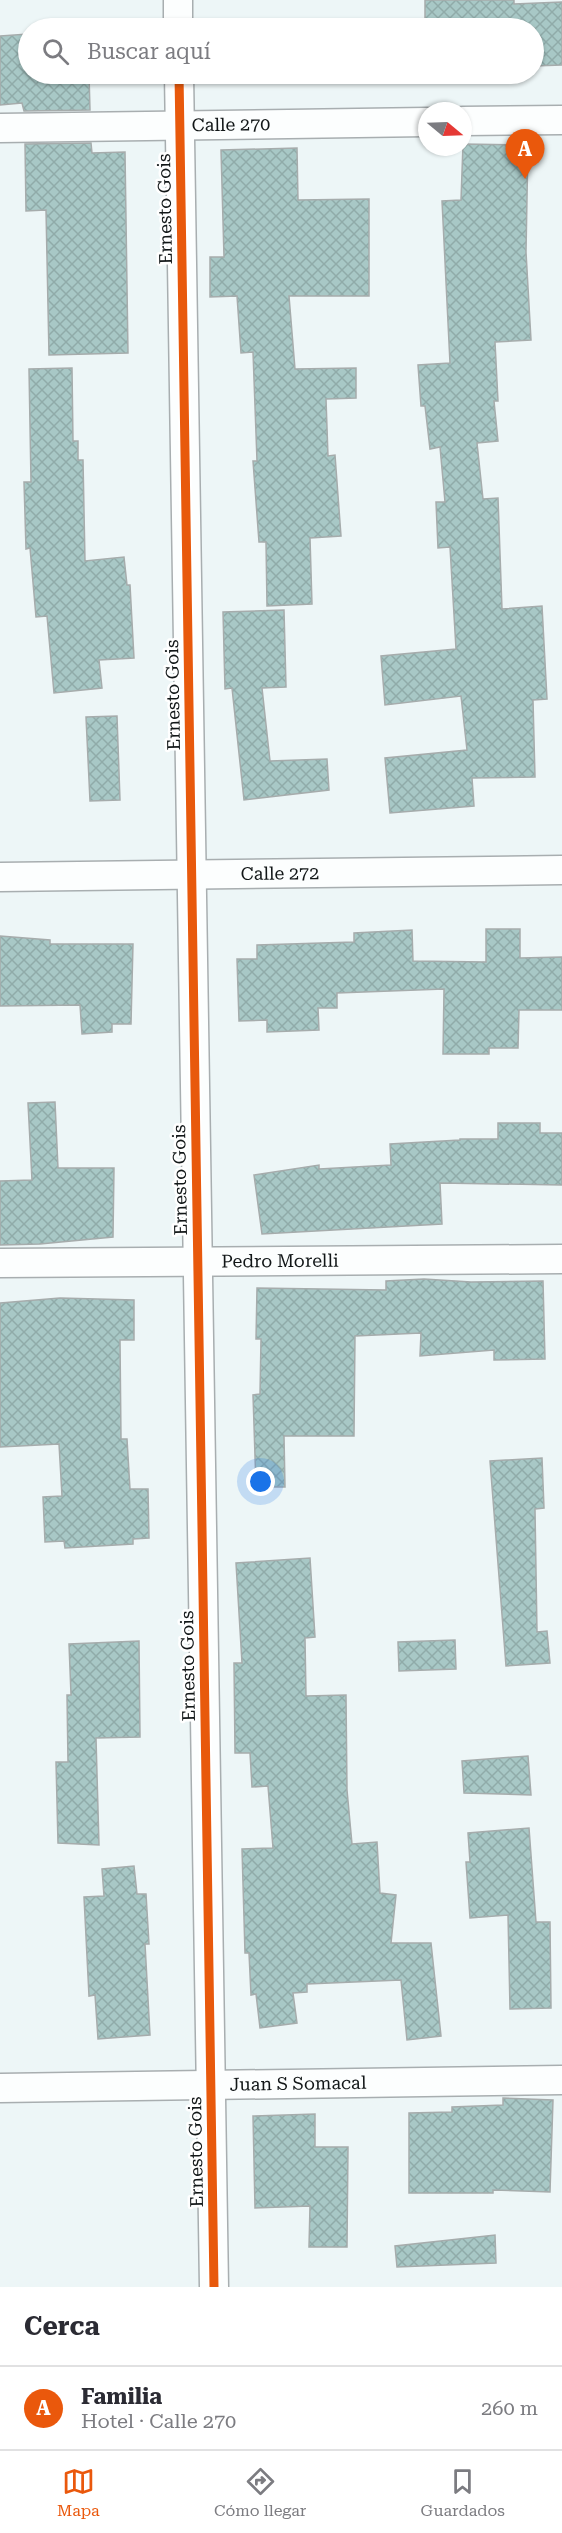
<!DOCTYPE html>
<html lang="es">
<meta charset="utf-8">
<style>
:root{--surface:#fff;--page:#f7f7f7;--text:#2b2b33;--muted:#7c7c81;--line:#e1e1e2;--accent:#ea580c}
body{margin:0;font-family:"Roboto Serif",serif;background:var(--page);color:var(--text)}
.compass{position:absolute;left:418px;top:102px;width:54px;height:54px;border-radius:50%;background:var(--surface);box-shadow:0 2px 4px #0004;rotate:109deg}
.you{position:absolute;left:261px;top:1482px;width:21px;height:21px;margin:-15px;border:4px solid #fff;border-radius:50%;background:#1a73e8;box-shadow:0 0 0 9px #1a73e833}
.badge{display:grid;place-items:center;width:39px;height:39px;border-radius:50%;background:var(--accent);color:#fff;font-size:20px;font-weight:700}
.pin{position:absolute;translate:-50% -50px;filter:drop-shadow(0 2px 3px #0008)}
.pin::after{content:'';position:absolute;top:32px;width:21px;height:18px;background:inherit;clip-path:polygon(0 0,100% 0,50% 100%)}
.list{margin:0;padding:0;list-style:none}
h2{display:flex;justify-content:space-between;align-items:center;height:78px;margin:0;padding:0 24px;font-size:26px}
h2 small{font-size:20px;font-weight:400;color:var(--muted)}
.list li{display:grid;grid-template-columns:39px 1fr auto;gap:18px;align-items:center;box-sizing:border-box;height:84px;padding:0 24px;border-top:2px solid var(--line)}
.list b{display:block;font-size:22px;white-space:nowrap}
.list p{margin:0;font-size:20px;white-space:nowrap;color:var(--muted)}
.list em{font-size:20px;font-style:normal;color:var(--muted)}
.icon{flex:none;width:33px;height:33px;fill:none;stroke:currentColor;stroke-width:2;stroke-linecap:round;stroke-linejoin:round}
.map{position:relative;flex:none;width:562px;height:2287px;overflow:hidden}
.search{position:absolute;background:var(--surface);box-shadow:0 2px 4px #0004;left:18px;right:18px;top:18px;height:66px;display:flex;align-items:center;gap:15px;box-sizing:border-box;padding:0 21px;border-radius:33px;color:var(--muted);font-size:22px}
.sheet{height:162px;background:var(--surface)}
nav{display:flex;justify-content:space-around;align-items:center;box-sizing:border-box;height:84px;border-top:2px solid var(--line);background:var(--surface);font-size:16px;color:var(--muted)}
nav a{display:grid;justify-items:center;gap:3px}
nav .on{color:var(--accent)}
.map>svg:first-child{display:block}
</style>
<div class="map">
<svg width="562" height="2287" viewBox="0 0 562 2287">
<defs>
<pattern id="building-cross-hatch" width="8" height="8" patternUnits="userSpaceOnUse" patternTransform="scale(1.5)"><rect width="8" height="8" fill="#a8c8c6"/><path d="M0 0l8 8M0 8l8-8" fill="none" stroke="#90aba9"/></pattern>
</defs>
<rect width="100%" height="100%" fill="#edf6f7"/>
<g fill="url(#building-cross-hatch)" stroke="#a6acac" stroke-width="1.5">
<path d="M 425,0 L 514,0 L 514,4 L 562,2 L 562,65 L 534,66 L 534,28 L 425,28 Z"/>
<path d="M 28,34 L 28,74 L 89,74 L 90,110 L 24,111 L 22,103 L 0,105 L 0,36 Z"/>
<path d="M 425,74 L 515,74 L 515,82 L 425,83 Z"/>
<path d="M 91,143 L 92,153 L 125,152 L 128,353 L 49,355 L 46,210 L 26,211 L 25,144 Z"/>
<path d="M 463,144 L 528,145 L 526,252 L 531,340 L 495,342 L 498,401 L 494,401 L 498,441 L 477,443 L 483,499 L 498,498 L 502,609 L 542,606 L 547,699 L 533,700 L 535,777 L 472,778 L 474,806 L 390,813 L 385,758 L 467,750 L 461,696 L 385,705 L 381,656 L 456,649 L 450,547 L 438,548 L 436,502 L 445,502 L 440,447 L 430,449 L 425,406 L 421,406 L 418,365 L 450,363 L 442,201 L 461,200 Z"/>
<path d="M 297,148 L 298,200 L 369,199 L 369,296 L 289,296 L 295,369 L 356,368 L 356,398 L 326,399 L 328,456 L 335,455 L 341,536 L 310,538 L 312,604 L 267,606 L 266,542 L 259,542 L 253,461 L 257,461 L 253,352 L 241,353 L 237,296 L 210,297 L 210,257 L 224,257 L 221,150 Z"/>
<path d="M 72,368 L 73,441 L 78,441 L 78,460 L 83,460 L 85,561 L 124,557 L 127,585 L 130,585 L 134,658 L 99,660 L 102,688 L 54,693 L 47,616 L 36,617 L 30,548 L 26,549 L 24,482 L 31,482 L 29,369 Z"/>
<path d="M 284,610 L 286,687 L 262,688 L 270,761 L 327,759 L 329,790 L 244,800 L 232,688 L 225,689 L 223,612 Z"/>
<path d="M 117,716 L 120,800 L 90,801 L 86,717 Z"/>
<path d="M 486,929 L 520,929 L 520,958 L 562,957 L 562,1010 L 519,1010 L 518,1048 L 489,1048 L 489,1054 L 443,1054 L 444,989 L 337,993 L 337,1008 L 318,1008 L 319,1030 L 267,1032 L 267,1020 L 239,1021 L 237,959 L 257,959 L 257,945 L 354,942 L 354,933 L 412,930 L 413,961 L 486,962 Z"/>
<path d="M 0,936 L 50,940 L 50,944 L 133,944 L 131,1024 L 112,1024 L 112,1032 L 82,1034 L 80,1005 L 0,1006 Z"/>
<path d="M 55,1102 L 58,1168 L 114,1168 L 113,1237 L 40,1244 L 0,1245 L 0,1181 L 32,1180 L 28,1103 Z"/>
<path d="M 498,1123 L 540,1123 L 540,1133 L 562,1133 L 562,1185 L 440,1183 L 442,1224 L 262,1234 L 254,1175 L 319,1165 L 319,1169 L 391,1165 L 390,1144 L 460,1140 L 460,1139 L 498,1139 Z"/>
<path d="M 424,1279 L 471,1282 L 543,1281 L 545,1359 L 494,1360 L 494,1350 L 420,1356 L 421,1333 L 355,1336 L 354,1436 L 284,1436 L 285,1487 L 256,1487 L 253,1395 L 260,1394 L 261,1339 L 256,1339 L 257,1288 L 386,1290 L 386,1281 Z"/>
<path d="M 60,1298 L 134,1300 L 134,1340 L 120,1340 L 121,1439 L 127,1439 L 130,1489 L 148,1489 L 149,1538 L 133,1539 L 133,1544 L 65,1548 L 64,1541 L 45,1542 L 43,1497 L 62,1496 L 59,1444 L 0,1447 L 0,1303 Z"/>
<path d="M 542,1458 L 544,1508 L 535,1509 L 537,1632 L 547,1631 L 550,1663 L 506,1666 L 490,1461 Z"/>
<path d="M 310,1558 L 315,1637 L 305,1638 L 306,1696 L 346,1695 L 347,1790 L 352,1844 L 377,1842 L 380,1893 L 396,1895 L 391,1943 L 431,1943 L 441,2036 L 407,2040 L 401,1980 L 307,1984 L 307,1992 L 293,1993 L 297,2023 L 260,2028 L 256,1994 L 251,1995 L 249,1953 L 245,1953 L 242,1849 L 273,1848 L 268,1786 L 252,1787 L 250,1753 L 235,1753 L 234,1663 L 242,1663 L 236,1563 Z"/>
<path d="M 455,1640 L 456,1669 L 399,1671 L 398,1642 Z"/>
<path d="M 139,1641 L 140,1737 L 96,1738 L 99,1845 L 58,1843 L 56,1762 L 68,1762 L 67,1695 L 71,1695 L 69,1644 Z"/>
<path d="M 528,1756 L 531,1795 L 464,1793 L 462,1761 Z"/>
<path d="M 529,1828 L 536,1922 L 550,1922 L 551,2008 L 510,2009 L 508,1915 L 470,1918 L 466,1862 L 470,1862 L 468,1833 Z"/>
<path d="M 134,1866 L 137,1894 L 146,1894 L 149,1944 L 145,1944 L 150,2035 L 98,2039 L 95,1995 L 89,1996 L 84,1897 L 104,1896 L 102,1869 Z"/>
<path d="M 503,2098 L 553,2100 L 550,2192 L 493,2190 L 493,2193 L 409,2193 L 409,2113 L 452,2112 L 452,2107 L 503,2105 Z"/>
<path d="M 315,2114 L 315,2147 L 348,2147 L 347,2247 L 309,2247 L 310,2206 L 255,2208 L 253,2116 Z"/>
<path d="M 495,2235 L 496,2263 L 397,2267 L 395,2246 Z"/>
</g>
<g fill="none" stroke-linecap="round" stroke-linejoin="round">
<g stroke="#a8aeb0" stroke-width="31">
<g id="minor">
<path d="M 178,0 L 178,28"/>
<path d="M 179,74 L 214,2287"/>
<path d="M 463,121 L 562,120"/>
<path id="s1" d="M 0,128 L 427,122"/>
<path id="s2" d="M 0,877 L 562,870"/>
<path id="s3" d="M 0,1263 L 562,1259"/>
<path id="s4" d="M 0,2088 L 562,2080"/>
</g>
</g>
<use href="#minor" stroke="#fcfefe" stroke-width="28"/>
<g stroke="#fff" stroke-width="13">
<path id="cycleway" d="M 179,74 L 214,2287"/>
</g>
<use href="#cycleway" stroke="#e8590c" stroke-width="9"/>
</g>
<g text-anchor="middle" stroke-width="5" stroke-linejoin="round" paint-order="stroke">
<g font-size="18" fill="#111617" stroke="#fff">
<text dy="6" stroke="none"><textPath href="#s1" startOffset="231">Calle 270</textPath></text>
<text transform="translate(165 209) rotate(-91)" y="6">Ernesto Gois</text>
<text transform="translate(173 695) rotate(-91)" y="6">Ernesto Gois</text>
<text dy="6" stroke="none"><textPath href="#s2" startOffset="280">Calle 272</textPath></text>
<text transform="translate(180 1180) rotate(-91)" y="6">Ernesto Gois</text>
<text dy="6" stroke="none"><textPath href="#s3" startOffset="280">Pedro Morelli</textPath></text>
<text transform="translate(188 1666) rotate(-91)" y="6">Ernesto Gois</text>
<text dy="6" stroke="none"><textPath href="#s4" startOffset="298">Juan S Somacal</textPath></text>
<text transform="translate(196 2152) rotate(-91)" y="6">Ernesto Gois</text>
</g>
</g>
</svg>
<svg class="compass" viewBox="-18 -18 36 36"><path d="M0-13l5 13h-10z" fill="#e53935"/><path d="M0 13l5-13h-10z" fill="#7c7c81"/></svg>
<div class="you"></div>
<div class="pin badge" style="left:525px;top:179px">A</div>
<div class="search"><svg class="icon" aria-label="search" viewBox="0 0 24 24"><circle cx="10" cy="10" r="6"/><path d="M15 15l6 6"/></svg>Buscar aquí</div>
</div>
<section class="sheet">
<h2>Cerca<small></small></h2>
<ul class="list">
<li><span class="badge">A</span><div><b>Familia</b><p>Hotel · Calle 270</p></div><em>260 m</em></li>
</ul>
</section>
<nav>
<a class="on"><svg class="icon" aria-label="map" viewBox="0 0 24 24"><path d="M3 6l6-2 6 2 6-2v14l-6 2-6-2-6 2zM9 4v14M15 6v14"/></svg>Mapa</a>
<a><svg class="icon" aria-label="directions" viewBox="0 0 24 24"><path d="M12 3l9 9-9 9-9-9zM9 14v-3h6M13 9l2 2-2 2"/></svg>Cómo llegar</a>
<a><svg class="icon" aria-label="saved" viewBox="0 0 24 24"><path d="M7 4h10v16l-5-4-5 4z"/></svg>Guardados</a>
</nav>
